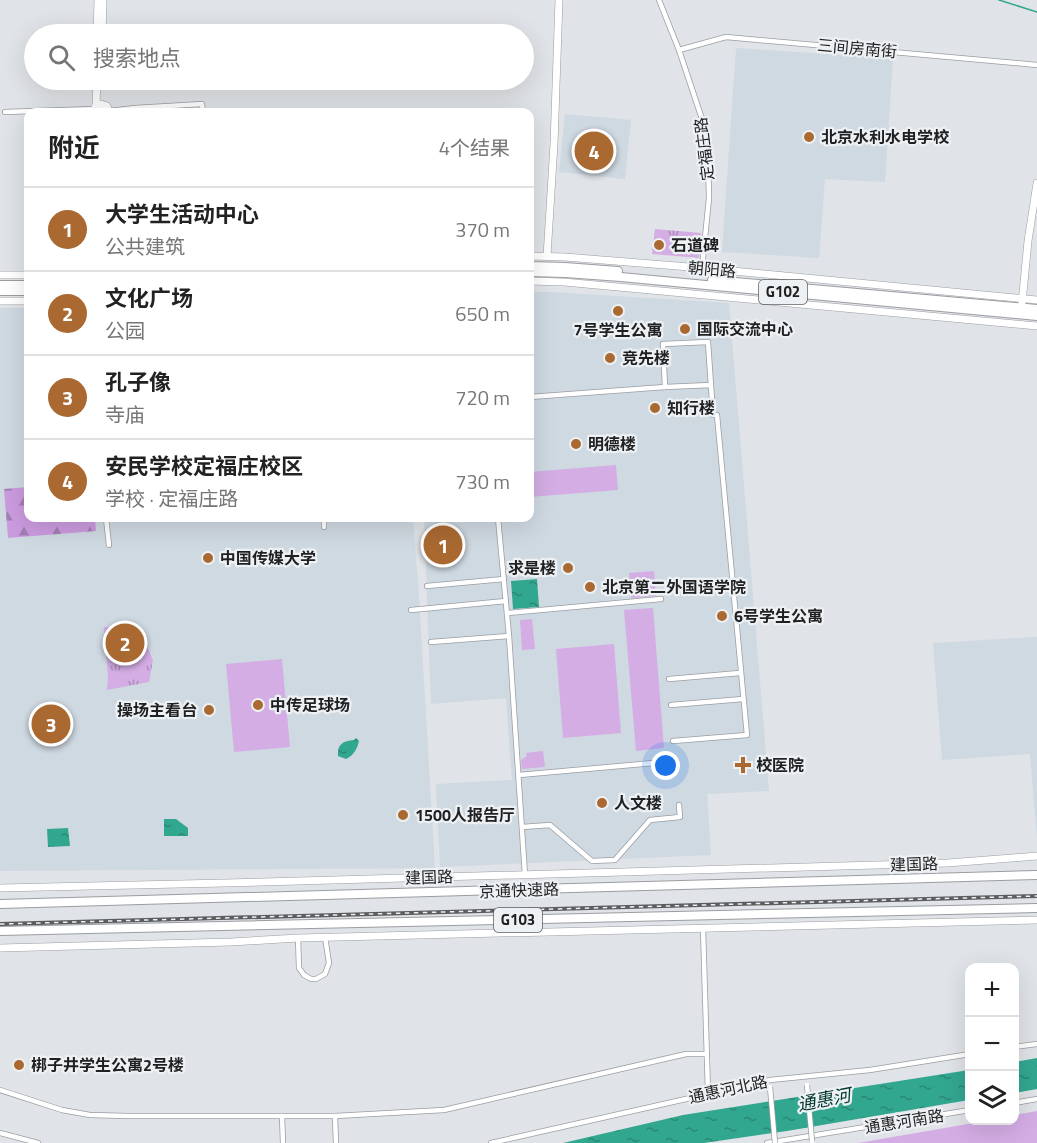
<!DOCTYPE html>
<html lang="zh">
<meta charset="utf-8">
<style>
:root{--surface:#fff;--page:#f6f6f6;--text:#222;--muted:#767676;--line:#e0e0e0;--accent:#a96931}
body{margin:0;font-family:"Titillium Web","Noto Sans SC",sans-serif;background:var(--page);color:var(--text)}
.controls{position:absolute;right:18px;bottom:18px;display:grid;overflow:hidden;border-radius:12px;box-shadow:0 6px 24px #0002}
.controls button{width:54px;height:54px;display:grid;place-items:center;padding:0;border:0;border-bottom:2px solid var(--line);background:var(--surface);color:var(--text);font:30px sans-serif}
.you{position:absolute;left:666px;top:766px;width:21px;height:21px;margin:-15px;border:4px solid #fff;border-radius:50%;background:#1a73e8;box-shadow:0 0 0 9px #1a73e833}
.badge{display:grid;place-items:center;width:39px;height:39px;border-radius:50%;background:var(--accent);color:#fff;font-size:20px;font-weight:700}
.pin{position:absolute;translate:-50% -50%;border:3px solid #fff;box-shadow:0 2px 6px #0006}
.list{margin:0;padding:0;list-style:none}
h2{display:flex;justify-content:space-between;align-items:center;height:78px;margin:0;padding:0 24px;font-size:26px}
h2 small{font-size:20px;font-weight:400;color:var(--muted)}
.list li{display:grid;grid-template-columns:39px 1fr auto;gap:18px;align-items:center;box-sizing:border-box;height:84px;padding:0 24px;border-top:2px solid var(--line)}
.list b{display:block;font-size:22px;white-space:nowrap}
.list p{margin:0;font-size:20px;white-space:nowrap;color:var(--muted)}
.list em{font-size:20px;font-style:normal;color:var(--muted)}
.icon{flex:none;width:33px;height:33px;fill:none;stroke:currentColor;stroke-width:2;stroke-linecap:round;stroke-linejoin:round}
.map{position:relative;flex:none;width:1037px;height:1143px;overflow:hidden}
.search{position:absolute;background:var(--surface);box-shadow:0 6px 24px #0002;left:24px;top:24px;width:510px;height:66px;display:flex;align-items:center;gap:15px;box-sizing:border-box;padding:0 21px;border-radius:33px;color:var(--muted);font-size:22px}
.panel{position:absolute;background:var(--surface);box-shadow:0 6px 24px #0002;left:24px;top:108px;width:510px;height:414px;border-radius:12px}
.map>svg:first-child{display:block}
</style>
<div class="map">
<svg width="1037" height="1143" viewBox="0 0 1037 1143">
<defs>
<pattern id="forest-firs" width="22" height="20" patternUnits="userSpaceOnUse" patternTransform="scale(1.5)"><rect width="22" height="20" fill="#cb9bdf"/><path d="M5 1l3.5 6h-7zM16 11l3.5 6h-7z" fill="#a47eb4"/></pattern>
<pattern id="park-tufts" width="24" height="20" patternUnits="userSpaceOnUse" patternTransform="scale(1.5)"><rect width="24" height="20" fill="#d4ade5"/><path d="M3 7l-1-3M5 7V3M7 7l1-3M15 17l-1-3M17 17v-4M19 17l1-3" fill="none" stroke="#ab8cb9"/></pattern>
<pattern id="water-ripples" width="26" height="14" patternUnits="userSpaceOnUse" patternTransform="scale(1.5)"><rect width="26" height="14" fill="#32a790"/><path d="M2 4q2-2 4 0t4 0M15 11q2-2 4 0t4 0" fill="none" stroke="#2a8875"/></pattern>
</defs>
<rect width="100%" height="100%" fill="#e0e3e7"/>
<g fill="#cfd9e2">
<path d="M 736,48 L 893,58 L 885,182 L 825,179 L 819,258 L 722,252 Z"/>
<path d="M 565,114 L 631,120 L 625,179 L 559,172 Z"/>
<path d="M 530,292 L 551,292 L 729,303 L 769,791 L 707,794 L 711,855 L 440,867 L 436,784 L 512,780 L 506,698 L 431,704 L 424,518 L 530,518 Z"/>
<path d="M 0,308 L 28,308 L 28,518 L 415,518 L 413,519 L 419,597 L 435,868 L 0,871 Z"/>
<path d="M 1037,637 L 1037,837 L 1030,754 L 942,760 L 933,643 Z"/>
</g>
<g fill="#d4ade5">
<path d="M 616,465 L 618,490 L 530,497 L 530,472 Z"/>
<path d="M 654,571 L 656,596 L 631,598 L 629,573 Z"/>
<path d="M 653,608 L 664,748 L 636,751 L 624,610 Z"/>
<path d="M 532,619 L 535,649 L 522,650 L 520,620 Z"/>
<path d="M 614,644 L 621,733 L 563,738 L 556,649 Z"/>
<path d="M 282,659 L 290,747 L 234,752 L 226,664 Z"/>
<path d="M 543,751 L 545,767 L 522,769 L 521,760 L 527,756 L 526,753 Z"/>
<path d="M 1037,1111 L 1037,1143 L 858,1143 L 985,1121 L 1014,1120 L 1015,1115 Z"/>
</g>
<path fill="url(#forest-firs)" d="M 28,487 L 28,518 L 95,518 L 96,531 L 8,538 L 4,489 Z"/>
<g fill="url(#park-tufts)">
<path d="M 655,229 L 701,233 L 699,258 L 652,254 Z"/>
<path d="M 138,625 L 153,660 L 149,682 L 107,690 L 108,677 L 104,627 Z"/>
</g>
<g fill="url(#water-ripples)">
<path d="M 537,579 L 539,607 L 513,609 L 511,581 Z"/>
<path d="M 356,738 L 359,741 C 357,749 354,755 346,759 L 338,756 C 337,744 343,741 354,740 Z"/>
<path d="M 164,819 L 176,819 L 188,828 L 188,836 L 164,836 Z"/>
<path d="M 68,828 L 70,846 L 48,847 L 47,829 Z"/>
<path d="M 1037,1058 L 1037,1089 L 1015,1093 L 1015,1062 Z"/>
<path d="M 969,1070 L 969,1100 L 787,1131 L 704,1143 L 563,1143 L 683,1115 Z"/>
</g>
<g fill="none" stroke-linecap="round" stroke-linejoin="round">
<path stroke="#32a790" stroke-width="1.5" d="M 999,0 L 1037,12"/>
<g stroke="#9a9da1" stroke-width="6">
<g id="street">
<path d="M 659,0 L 679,50 L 702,119 L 708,157 L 709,198 L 702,268"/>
<path d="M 679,50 L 726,37 L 1037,65"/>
<path d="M 109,111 L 135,108 L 202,104 L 203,112"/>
<path d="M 5,112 L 94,109"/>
<path d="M 530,397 L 665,387"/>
<path d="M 106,518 L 109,545"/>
<path d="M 324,518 L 324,527"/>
<path d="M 498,518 L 509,636 L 525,875"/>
<path d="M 427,586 L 504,579"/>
<path d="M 411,610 L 506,601"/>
<path d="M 507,613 L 661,599"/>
<path d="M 431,642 L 509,636"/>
<path d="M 669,679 L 740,673"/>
<path d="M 671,705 L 743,699"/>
<path d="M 673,741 L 747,735 L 717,415 L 713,415 L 708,342 L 663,344 L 665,387 L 711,385"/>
<path d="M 519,775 L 676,761"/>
<path d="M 522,827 L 550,825 L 592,861 L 615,860 L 650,820 L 680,817 L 679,805"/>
<path d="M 703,928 L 708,1093"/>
<path d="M 298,938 L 299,968 L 304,975 L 311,979 L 316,979 L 325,974 L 329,963 L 325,937"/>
<path d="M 1014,1047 L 1037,1044"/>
<path d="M 0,1090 L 62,1110 L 90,1115 L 128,1116 L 335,1116 L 444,1110 L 686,1054 L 707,1054"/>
<path d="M 1014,1103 L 1037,1099"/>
<path d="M 282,1116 L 283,1143"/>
<path d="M 335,1116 L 336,1143"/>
<path d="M 0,1133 L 38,1143"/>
<path d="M 491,1143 L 770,1080 L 870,1070 L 970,1054"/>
<path d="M 767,1143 L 970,1110"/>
</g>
</g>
<g stroke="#9a9da1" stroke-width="8">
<g id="secondary">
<path d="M 97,34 L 98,0"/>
<path d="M 102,34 L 103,0"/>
<path d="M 96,106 L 97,80"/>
<path d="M 93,112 L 95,107 L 101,104 L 107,106 L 109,112"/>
<path d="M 530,256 L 565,257 L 702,268 L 1037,300"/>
<path d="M 547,256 L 554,144 L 559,0"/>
<path d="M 0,275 L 28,275"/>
<path d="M 530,281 L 564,282 L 1037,326"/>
<path d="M 0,301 L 28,301"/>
<path d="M 1022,303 L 1028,241 L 1037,183"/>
<path d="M 0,888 L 225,883 L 948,863 L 1037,856"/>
<path d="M 0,948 L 231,942 L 298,938 L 1037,920"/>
</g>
</g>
<g stroke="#9a9da1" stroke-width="10">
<g id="highway">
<path d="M 530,266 L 565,267 L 618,271"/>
<path d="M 530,272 L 565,273 L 621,277 L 1037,316"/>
<path d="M 712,280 L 1037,309"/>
<path d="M 0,285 L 28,285"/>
<path d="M 0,291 L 28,291"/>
<path d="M 0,904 L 1037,875"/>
<path d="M 0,931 L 1037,908"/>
</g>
</g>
<use href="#street" stroke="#fff" stroke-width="4.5"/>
<use href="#secondary" stroke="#fff" stroke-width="7"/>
<use href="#highway" stroke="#fff" stroke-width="8"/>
<g stroke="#5a5c5e" stroke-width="4">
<path id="rail" d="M 0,924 L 1037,896"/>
</g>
<use href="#rail" stroke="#edf1f4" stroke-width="1.5" stroke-dasharray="4.5" stroke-linecap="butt"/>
<g stroke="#9a9da1" stroke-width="6" stroke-linecap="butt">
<g id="street-bridge">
<path d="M 807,1085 L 812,1141"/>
<path d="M 770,1087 L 775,1143"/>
</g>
</g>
<use href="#street-bridge" stroke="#fff" stroke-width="4.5"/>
</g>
<g fill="#a96931" stroke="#edf1f4" stroke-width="2">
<circle cx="809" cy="137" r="6"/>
<circle cx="659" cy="245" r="6"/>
<circle cx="618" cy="311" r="6"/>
<circle cx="685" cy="329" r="6"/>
<circle cx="610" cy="358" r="6"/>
<circle cx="655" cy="408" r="6"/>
<circle cx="576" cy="444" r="6"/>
<circle cx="208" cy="558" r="6"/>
<circle cx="568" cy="568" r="6"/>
<circle cx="590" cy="587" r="6"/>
<circle cx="722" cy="616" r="6"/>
<circle cx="258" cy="705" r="6"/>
<circle cx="209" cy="710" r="6"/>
<path d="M740 756h6v6h6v6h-6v6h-6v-6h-6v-6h6z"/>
<circle cx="602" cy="803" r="6"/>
<circle cx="403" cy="815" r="6"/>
<circle cx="19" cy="1065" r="6"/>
</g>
<g text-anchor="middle" stroke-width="4.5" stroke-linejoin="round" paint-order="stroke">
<g fill="#edf1f4" stroke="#5d5f61" stroke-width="1.5">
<rect x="759" y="280" width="48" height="24" rx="4.5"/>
<rect x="494" y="908" width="48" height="24" rx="4.5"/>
</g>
<g font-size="15" font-weight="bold" fill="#1f2022">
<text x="783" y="297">G102</text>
<text x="518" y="925">G103</text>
</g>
<g font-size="16" fill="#1f2022" stroke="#edf1f4">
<text transform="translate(857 48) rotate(5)" y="6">三间房南街</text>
<text transform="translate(704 149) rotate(-97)" y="6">定福庄路</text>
<text transform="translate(712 269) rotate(5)" y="6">朝阳路</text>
<text transform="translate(914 864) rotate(-2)" y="6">建国路</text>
<text transform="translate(429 877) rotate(-2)" y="6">建国路</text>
<text transform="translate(519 890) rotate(-2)" y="6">京通快速路</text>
<text transform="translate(728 1089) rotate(-12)" y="6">通惠河北路</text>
<text transform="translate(904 1121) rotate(-9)" y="6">通惠河南路</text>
</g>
<g font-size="16" font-weight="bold" fill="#1f2022" stroke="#edf1f4" text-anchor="start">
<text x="821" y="143">北京水利水电学校</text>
<text x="671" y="251">石道碑</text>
<text x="697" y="335">国际交流中心</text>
<text x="618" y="336" text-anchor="middle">7号学生公寓</text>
<text x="622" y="364">竞先楼</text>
<text x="667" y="414">知行楼</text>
<text x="588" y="450">明德楼</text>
<text x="220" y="564">中国传媒大学</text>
<text x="556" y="574" text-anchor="end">求是楼</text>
<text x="602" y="593">北京第二外国语学院</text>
<text x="734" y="622">6号学生公寓</text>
<text x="270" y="711">中传足球场</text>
<text x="197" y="716" text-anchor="end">操场主看台</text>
<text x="756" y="771">校医院</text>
<text x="614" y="809">人文楼</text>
<text x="415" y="821">1500人报告厅</text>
<text x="31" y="1071">梆子井学生公寓2号楼</text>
</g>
<g font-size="18" font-style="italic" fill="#01362d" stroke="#edf1f4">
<text transform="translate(824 1100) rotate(-11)" y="6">通惠河</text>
</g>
</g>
</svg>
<div class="controls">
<button>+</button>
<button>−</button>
<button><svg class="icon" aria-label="layers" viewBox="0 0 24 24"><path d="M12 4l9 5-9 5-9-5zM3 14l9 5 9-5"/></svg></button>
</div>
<div class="you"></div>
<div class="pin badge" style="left:443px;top:545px">1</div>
<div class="pin badge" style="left:125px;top:643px">2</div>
<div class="pin badge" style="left:51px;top:724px">3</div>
<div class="pin badge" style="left:594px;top:151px">4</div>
<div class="search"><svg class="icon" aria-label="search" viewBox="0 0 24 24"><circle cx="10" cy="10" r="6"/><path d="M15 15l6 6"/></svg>搜索地点</div>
<section class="panel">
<h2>附近<small>4个结果</small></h2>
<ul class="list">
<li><span class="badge">1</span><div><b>大学生活动中心</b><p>公共建筑</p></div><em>370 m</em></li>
<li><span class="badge">2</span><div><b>文化广场</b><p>公园</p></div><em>650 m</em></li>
<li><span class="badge">3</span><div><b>孔子像</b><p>寺庙</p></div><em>720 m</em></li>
<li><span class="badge">4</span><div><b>安民学校定福庄校区</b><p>学校 · 定福庄路</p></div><em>730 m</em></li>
</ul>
</section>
</div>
